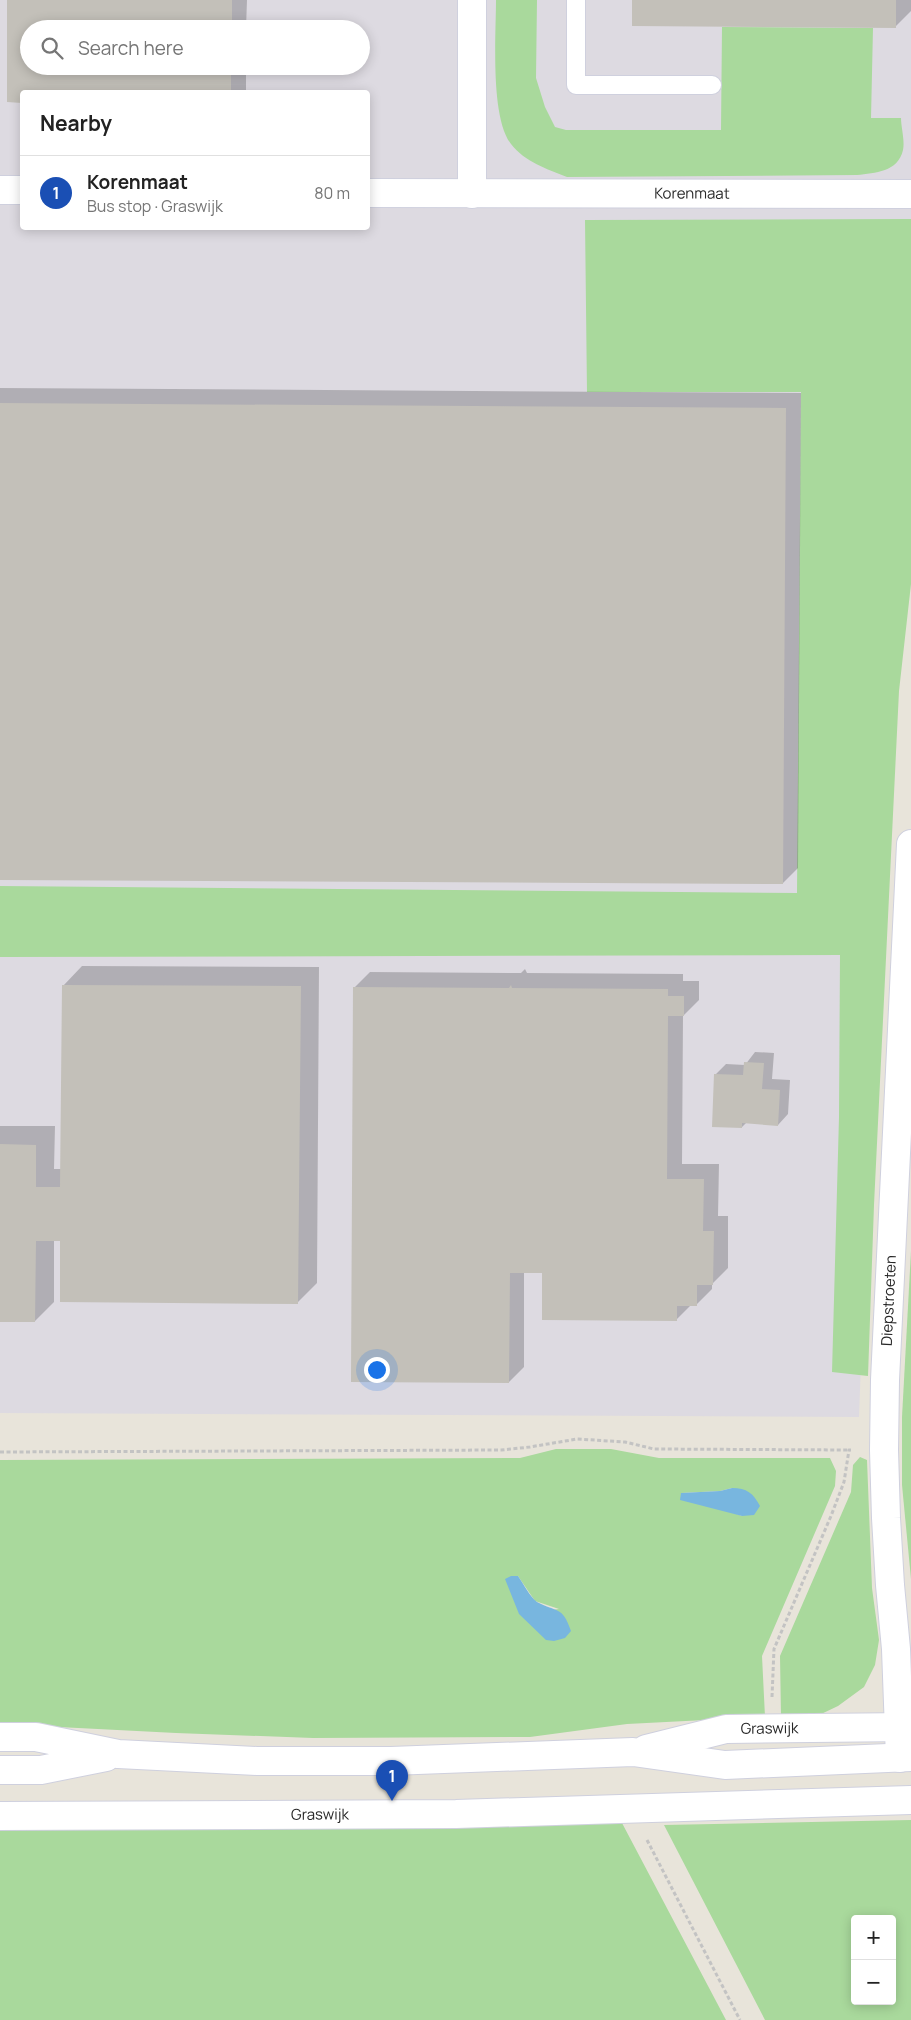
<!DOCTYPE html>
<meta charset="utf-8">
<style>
:root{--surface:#fff;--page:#f2f2f2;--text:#222;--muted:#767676;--line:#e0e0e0;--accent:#b45309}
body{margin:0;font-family:Manrope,sans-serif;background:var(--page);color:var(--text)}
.controls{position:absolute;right:15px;bottom:15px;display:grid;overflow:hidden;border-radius:5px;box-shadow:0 2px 12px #0003}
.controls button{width:45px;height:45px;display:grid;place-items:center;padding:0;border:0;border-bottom:1px solid var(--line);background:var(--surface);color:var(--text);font:25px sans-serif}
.you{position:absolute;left:376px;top:1369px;width:18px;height:18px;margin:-12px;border:4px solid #fff;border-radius:50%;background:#1a73e8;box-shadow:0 0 0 8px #1a73e833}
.badge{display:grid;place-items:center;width:32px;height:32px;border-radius:50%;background:var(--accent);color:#fff;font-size:16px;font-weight:700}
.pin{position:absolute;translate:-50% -41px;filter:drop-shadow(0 1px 2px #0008)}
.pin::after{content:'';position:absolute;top:26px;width:18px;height:15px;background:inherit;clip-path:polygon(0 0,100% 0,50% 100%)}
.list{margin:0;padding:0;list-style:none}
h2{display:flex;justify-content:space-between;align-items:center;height:65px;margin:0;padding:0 20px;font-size:21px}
h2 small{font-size:16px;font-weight:400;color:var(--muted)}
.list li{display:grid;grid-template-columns:32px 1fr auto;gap:15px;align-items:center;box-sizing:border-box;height:75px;padding:0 20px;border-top:1px solid var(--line)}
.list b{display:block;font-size:19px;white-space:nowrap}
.list p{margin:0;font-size:16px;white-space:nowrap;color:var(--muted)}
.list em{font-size:16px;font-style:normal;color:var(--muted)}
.icon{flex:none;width:28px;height:28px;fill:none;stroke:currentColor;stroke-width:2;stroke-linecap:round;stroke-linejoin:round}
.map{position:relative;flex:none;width:911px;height:2020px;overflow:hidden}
.search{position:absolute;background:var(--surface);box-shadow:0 2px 12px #0003;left:20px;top:20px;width:350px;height:55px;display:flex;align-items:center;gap:12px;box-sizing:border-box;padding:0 18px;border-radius:28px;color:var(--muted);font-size:19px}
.panel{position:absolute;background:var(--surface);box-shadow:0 2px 12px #0003;left:20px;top:90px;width:350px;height:140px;border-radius:5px}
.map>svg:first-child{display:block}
</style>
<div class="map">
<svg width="911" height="2020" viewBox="0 0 911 2020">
<rect width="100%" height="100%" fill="#e8e4da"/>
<path fill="#dddae1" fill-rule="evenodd" d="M 0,0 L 911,0 L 911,506 L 890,564 L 859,1417 L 0,1413 ZM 29,29 L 361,29 L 361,66 L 29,66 ZM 22,92 L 368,92 L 368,228 L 22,228 Z"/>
<g fill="#a9d99c" fill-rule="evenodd">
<path d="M 496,0 L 537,0 L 536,78 L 545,107 L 555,127 L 566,130 L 721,130 L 722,27 L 873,28 L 871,118 L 901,118 C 901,127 905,141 903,150 C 898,172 875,173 857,175 L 567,177 C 547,169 525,162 511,144 C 490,117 496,35 496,0 Z"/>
<path d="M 911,219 L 911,584 L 899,691 L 874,1205 L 868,1376 L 832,1372 L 839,1117 L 840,955 L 0,957 L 0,886 L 797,893 L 801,392 L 587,392 L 585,220 Z"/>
<path d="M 911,1251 L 911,1579 L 902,1485 L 902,1417 Z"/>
<path d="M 556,1449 L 611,1449 L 659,1458 L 830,1458 L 836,1471 L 835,1486 L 762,1656 L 765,1717 L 627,1724 L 530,1737 L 313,1738 L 176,1733 L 0,1724 L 0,1460 L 520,1458 ZM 732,1488 L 742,1516 L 681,1493 L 720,1491 ZM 518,1576 L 535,1601 L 559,1609 L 519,1614 Z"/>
<path d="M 860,1457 L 867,1460 L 872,1588 L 879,1640 L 875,1665 L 864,1687 L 838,1706 L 817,1716 L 781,1717 L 780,1656 L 851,1492 L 853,1465 Z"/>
<path d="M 911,1820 L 911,2020 L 765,2020 L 664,1825 ZM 855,1919 L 892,1919 L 892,2001 L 855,2001 Z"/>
<path d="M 622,1823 L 726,2020 L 0,2020 L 0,1829 L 202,1828 L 404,1829 Z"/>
</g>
<g fill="#78b6df">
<path d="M 732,1488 C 747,1488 753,1493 760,1506 L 754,1515 L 742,1516 L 680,1500 L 681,1493 L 720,1491 Z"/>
<path d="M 511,1576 L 518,1576 C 523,1583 530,1597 537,1602 C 557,1613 562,1605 571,1631 L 565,1638 L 554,1641 L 546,1640 L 519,1614 L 505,1579 Z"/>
</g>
<g fill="#0003">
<path d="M 9,0 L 247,0 L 246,29 L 29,29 L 29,66 L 246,66 L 246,92 L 22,92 L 22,101 L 8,101 Z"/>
<path d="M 633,0 L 911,0 L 911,11 L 895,27 Z"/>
<path d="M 0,388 L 801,393 L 798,868 L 783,883 L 0,879 Z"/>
<path d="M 82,966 L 319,967 L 317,1283 L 298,1302 L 62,1240 L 54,1240 L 54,1302 L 35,1321 L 0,1321 L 0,1126 L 55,1126 L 54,1169 L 62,1169 L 63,986 Z"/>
<path d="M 525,969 L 527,973 L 683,974 L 683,981 L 699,981 L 699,1000 L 683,1016 L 682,1164 L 719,1164 L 718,1216 L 728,1216 L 728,1268 L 712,1284 L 712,1289 L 697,1304 L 692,1304 L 676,1320 L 544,1272 L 524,1272 L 524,1367 L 509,1382 L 354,988 L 370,972 L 521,973 Z"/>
<path d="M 755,1052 L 774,1053 L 772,1079 L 790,1080 L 788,1114 L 778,1125 L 751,1118 L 742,1127 L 715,1075 L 726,1064 L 745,1065 Z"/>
</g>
<g fill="#c3c0b9">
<path d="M 7,0 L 232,0 L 232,29 L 29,29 L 29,66 L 231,66 L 231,92 L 22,92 L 22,103 L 7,102 Z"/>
<path d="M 632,0 L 896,0 L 896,28 L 632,26 Z"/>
<path d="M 0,403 L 786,408 L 783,884 L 0,880 Z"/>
<path d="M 62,985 L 301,986 L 298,1304 L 60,1302 L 60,1241 L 36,1241 L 35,1322 L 0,1322 L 0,1144 L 36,1145 L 36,1187 L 60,1187 Z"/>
<path d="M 511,985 L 512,988 L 668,989 L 668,996 L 684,996 L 684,1016 L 668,1016 L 667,1179 L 704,1179 L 703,1231 L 714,1231 L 713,1285 L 697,1285 L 697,1306 L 677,1306 L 677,1321 L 542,1320 L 542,1273 L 510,1273 L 509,1383 L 351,1382 L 353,987 L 509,988 Z"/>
<path d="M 744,1062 L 764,1063 L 762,1089 L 780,1090 L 778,1126 L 742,1123 L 742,1128 L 712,1127 L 714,1074 L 743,1075 Z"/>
</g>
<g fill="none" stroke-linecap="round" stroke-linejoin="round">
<g stroke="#cfd0de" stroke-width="20">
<path id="service" d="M 576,0 L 576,85 L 712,85"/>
</g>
<g stroke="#cfd0de" stroke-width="30">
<g id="minor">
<path d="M 0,190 L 22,190"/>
<path id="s1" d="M 368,193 L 911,194"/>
<path d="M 472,194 L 472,0"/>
<path id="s2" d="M 0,1816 L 456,1814 L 911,1800"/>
</g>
</g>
<g stroke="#cfd0de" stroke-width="30">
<g id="tertiary">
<path id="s3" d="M 900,1758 L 896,1649 L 890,1585 L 886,1518 L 884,1450 L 885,1380 L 911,844"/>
</g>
</g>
<g stroke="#cfd0de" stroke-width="30">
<g id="secondary">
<path d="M 0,1737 L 36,1737 L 118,1754 L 257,1761 L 391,1761 L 633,1752 L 725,1765 L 911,1757"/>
<path id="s4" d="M 646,1749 L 726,1729 L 911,1727"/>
<path d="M 0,1770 L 41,1770 L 106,1757"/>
</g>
</g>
<g stroke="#c3c3c3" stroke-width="3" stroke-dasharray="4 2.5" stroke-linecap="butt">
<path d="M 0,1452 L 501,1450 L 530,1447 L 577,1439 L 625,1442 L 654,1449 L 849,1450"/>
<path d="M 772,1697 L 774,1649 L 831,1516 L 844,1482 L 849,1450 L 851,1450"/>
<path d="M 647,1840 L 740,2020"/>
</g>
<use href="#service" stroke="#fff" stroke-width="18"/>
<use href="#minor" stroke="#fff" stroke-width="28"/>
<use href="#tertiary" stroke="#fff" stroke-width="28"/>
<use href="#secondary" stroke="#fff" stroke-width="28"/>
</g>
<g text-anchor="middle" stroke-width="4" stroke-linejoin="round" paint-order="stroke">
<g font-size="15" fill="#272727" stroke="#fff">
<text dy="5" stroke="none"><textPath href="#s1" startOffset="324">Korenmaat</textPath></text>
<text dy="5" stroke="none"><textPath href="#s3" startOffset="458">Diepstroeten</textPath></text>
<text dy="5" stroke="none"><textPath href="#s4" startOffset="126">Graswijk</textPath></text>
<text dy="5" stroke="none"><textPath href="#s2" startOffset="320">Graswijk</textPath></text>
</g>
</g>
</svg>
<div class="controls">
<button>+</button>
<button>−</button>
</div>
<div class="you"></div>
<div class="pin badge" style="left:392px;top:1801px;background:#1a4fb4">1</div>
<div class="search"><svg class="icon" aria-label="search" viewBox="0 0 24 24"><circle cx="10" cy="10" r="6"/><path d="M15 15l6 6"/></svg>Search here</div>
<section class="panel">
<h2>Nearby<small></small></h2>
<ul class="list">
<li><span class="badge" style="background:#1a4fb4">1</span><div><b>Korenmaat</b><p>Bus stop · Graswijk</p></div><em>80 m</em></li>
</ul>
</section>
</div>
